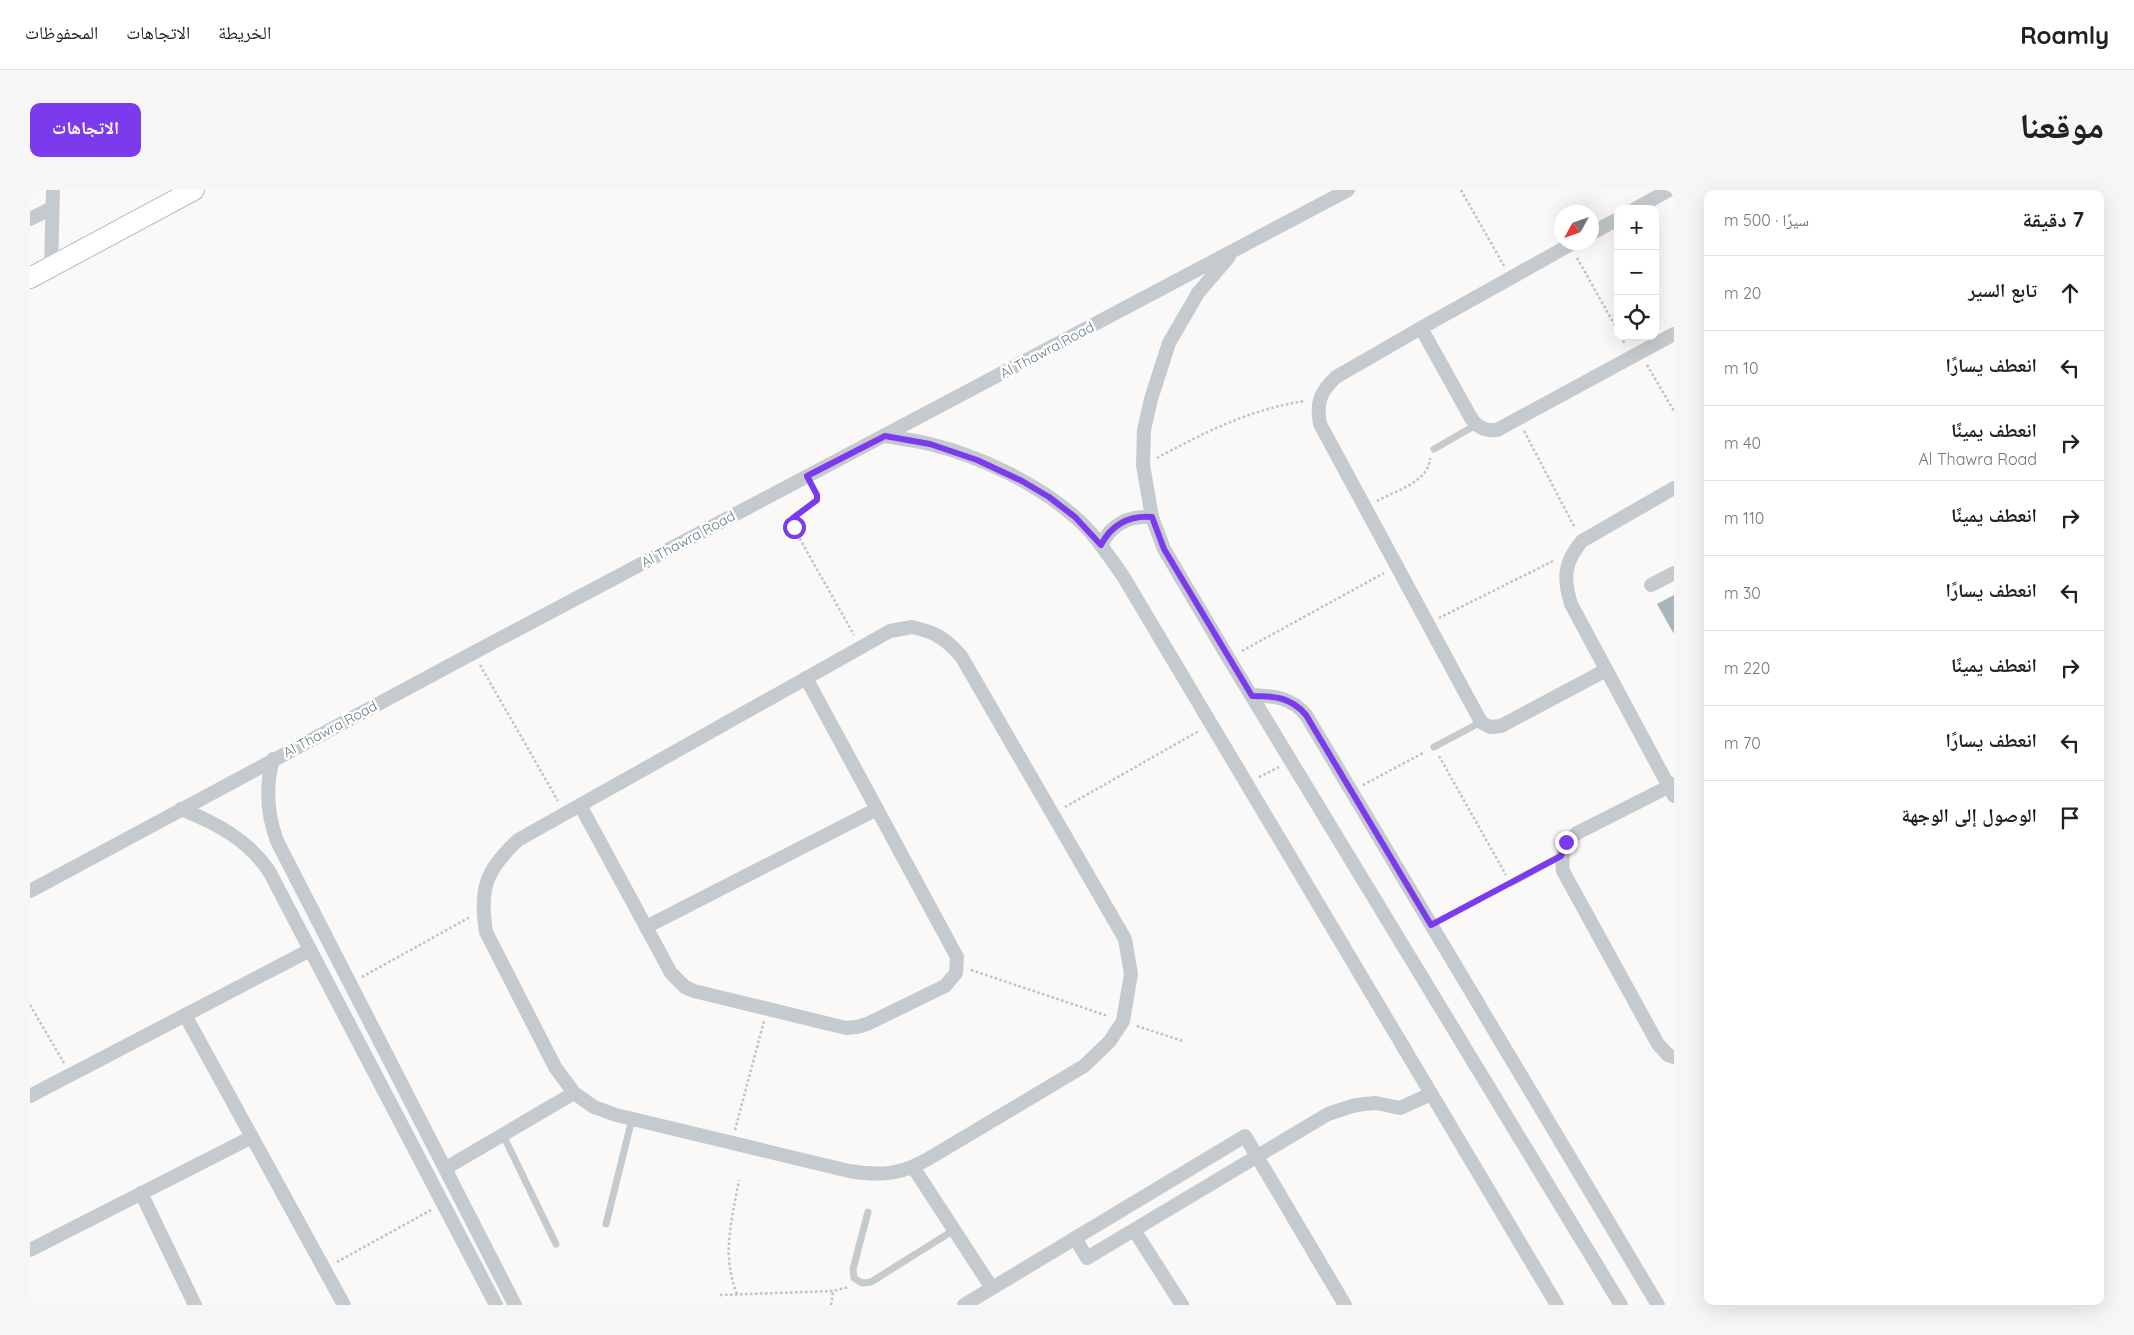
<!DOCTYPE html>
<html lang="ar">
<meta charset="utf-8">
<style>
:root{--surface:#fff;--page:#f6f6f6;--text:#202124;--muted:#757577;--line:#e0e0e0;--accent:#7c3aed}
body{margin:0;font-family:Quicksand,"Noto Naskh Arabic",sans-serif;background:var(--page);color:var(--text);direction:rtl}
.controls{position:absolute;right:15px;top:15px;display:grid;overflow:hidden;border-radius:10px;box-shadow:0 5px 20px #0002}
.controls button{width:45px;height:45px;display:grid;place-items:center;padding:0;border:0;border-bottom:1px solid var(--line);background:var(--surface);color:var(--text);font:25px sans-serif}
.compass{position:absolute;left:1524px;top:15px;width:45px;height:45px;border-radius:50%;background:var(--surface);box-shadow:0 5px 20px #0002;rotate:230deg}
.stop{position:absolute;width:15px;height:15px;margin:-11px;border:4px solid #7c3aed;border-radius:50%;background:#fff}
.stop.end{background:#7c3aed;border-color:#fff;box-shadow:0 1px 5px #0008}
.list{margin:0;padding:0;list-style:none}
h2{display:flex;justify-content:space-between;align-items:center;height:65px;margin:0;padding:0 20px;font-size:21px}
h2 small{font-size:16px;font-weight:400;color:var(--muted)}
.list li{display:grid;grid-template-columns:32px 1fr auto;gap:15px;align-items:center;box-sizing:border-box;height:75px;padding:0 20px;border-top:1px solid var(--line)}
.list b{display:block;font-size:19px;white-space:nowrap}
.list p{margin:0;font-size:16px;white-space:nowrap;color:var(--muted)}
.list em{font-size:16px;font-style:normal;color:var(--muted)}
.icon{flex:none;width:28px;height:28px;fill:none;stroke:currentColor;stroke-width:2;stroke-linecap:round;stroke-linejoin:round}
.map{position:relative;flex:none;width:1644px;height:1115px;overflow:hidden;direction:ltr;border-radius:10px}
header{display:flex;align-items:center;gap:30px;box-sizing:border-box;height:70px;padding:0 25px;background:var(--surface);border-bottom:1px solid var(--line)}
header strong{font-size:24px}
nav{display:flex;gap:28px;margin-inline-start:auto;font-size:18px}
.intro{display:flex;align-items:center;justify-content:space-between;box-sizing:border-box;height:120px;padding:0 30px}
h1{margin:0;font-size:35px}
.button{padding:12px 22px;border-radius:10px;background:var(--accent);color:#fff;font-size:18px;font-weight:700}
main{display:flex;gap:30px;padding:0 30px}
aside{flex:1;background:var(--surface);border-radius:10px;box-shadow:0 5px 20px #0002}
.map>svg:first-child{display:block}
</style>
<header>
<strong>Roamly</strong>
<nav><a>الخريطة</a><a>الاتجاهات</a><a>المحفوظات</a></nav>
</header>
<div class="intro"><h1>موقعنا</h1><a class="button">الاتجاهات</a></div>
<main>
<aside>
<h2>7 دقيقة<small>سيرًا · 500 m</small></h2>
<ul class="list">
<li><svg class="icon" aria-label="ahead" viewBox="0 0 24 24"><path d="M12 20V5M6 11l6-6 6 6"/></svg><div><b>تابع السير</b></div><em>20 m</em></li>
<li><svg class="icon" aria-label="left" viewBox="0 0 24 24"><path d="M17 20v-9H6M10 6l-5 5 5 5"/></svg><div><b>انعطف يسارًا</b></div><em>10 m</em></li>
<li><svg class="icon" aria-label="right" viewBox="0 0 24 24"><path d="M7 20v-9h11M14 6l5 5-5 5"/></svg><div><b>انعطف يمينًا</b><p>Al Thawra Road</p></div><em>40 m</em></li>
<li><svg class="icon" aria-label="right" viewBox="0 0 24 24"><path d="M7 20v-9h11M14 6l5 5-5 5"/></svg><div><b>انعطف يمينًا</b></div><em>110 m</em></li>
<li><svg class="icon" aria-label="left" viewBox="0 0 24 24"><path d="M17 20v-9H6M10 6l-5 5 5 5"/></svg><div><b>انعطف يسارًا</b></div><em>30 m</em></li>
<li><svg class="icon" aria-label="right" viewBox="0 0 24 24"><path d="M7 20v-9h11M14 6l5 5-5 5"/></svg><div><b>انعطف يمينًا</b></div><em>220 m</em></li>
<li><svg class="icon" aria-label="left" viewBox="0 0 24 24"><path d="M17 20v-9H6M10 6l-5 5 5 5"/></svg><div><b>انعطف يسارًا</b></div><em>70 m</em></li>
<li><svg class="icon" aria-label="arrive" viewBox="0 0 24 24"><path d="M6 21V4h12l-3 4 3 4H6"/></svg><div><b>الوصول إلى الوجهة</b></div></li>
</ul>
</aside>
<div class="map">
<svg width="1644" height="1115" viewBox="0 0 1644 1115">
<rect width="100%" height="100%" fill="#faf9f7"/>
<path fill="#a8b5ba" d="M 1644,405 L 1644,444 L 1627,414 Z"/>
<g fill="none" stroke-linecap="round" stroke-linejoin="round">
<g stroke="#b4bdc0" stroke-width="22">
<path id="secondary" d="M 0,88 L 164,0"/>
</g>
<g stroke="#bec2c4" stroke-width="2.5" stroke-dasharray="2.5 2.5" stroke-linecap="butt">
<path d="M 1431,0 L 1474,76"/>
<path d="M 1547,68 L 1588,141"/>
<path d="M 1591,146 L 1595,155"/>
<path d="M 1617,175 L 1644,221"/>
<path d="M 1494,241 L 1545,338"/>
<path d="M 1127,268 C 1175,242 1221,219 1275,211"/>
<path d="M 783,298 L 787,310 L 763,328 L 762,335 L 824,445"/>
<path d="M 1347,311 C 1365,301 1399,292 1400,268"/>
<path d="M 1409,428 L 1523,371"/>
<path d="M 1212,461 L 1354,383"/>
<path d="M 450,475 L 528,611"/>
<path d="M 1409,566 L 1476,685"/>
<path d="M 1229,587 L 1249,577"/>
<path d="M 1333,595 L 1395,562"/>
<path d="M 1035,617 L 1169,541"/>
<path d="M 1414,729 L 1473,697"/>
<path d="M 941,780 L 1078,826"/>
<path d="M 332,787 L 440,727"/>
<path d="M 0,815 L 34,873"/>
<path d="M 1107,836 L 1153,851"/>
<path d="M 705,940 L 734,831"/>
<path d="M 307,1072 L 401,1020"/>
<path d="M 707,1104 C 691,1064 702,1031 709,990"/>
<path d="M 690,1105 L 803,1101 L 818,1097"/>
<path d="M 801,1115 L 803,1102"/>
</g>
<g stroke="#c4cacd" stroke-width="7">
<path d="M 1404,259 L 1446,235"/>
<path d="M 1404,557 L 1451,532"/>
<path d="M 1481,693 L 1531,666"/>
<path d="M 473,945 L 526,1054"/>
<path d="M 838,1022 L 823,1079 L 824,1088 L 832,1093 L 841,1092 L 924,1040"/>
<path d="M 576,1034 L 602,929"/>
</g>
<g stroke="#c4cacd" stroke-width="14">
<path d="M 1605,19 L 1639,0"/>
<path d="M 0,29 L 22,18"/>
<path d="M 1562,43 L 1588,29"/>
<path d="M 1545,52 L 1391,138 L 1306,187 C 1290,202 1286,213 1290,234 L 1451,532 L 1460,537 L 1471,536 L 1576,480"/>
<path d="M 1199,67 L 1168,103 L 1139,153 L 1121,209 L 1114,240 L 1113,275 L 1122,327 L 1134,359 L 1199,469 L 1591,1115"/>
<path d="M 21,77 L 23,0"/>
<path d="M 1391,138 L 1441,228 C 1448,238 1455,241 1467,240 L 1644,144"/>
<path d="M 855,246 C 870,249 885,250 900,254 C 949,266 1007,293 1045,327 C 1064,343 1078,365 1093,386 L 1527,1115"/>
<path d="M 1644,298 L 1552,351 C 1534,372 1533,388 1541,414 L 1644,606"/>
<path d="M 1071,355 C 1081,335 1099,325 1122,327"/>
<path d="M 1621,395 L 1644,383"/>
<path d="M 882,437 C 905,442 915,448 931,466 L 1095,749 L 1101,784 L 1093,831 L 1080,851 L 1054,876 L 898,969 C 870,985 851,986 819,981 L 586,925 L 564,917 L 544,903 L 525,877 L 456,742 C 449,698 456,680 488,650 L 860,441 Z"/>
<path d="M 1222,505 C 1244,506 1261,507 1276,525 L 1628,1115"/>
<path d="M 243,569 C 235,598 237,624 247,651 L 485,1115"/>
<path d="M 1644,594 L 1547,643 C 1534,654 1531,663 1533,681 L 1628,854 L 1638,865 L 1644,867"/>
<path d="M 550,615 L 641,783 L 655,797 L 664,801 L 816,838 L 827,837 L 837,834 L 915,796 L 926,783 L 927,767 L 776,488"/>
<path d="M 151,619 C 186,633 217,649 239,681 L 466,1115"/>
<path d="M 0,701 L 443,463 L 1318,0"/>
<path d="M 616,737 L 847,619"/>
<path d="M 155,825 L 314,1115"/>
<path d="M 0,906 L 280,760"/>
<path d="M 883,977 L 962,1098"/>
<path d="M 416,978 L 544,903"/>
<path d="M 111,1003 L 165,1115"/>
<path d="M 1104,1040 L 1152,1115"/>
<path d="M 1045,1048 L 1057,1068 L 1298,924 L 1322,916 L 1334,914 L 1346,913 L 1370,918 L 1401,904"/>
<path d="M 0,1060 L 222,947"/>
<path d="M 934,1115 L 1215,946 L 1315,1115"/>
</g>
<use href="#secondary" stroke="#fff" stroke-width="20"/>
</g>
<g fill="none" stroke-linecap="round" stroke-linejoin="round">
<path stroke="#7c3aed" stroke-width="6" d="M 764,337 L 762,333 L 763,328 L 787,310 L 787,305 L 777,286 L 855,246 L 900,254 L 947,270 L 992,291 L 1019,307 L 1045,327 L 1071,355 C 1081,335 1099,325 1122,327 L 1134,359 L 1222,506 C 1244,506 1261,507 1276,525 L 1401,735 L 1531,666 L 1536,652"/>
</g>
<g text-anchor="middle" stroke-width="5" stroke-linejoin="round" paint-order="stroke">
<g font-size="14" fill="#627a85" stroke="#fff">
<text transform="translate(1017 160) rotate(-28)" y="5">Al Thawra Road</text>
<text transform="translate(658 349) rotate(-28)" y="5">Al Thawra Road</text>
<text transform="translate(300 539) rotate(-28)" y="5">Al Thawra Road</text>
</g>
</g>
</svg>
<div class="controls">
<button>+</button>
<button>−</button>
<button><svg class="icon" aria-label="locate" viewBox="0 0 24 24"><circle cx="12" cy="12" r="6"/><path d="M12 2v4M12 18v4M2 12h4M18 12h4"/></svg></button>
</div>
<svg class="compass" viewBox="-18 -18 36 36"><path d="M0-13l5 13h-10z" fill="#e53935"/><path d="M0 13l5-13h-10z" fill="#757577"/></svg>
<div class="stop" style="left:764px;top:337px"></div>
<div class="stop end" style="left:1536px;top:652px"></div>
</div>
</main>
